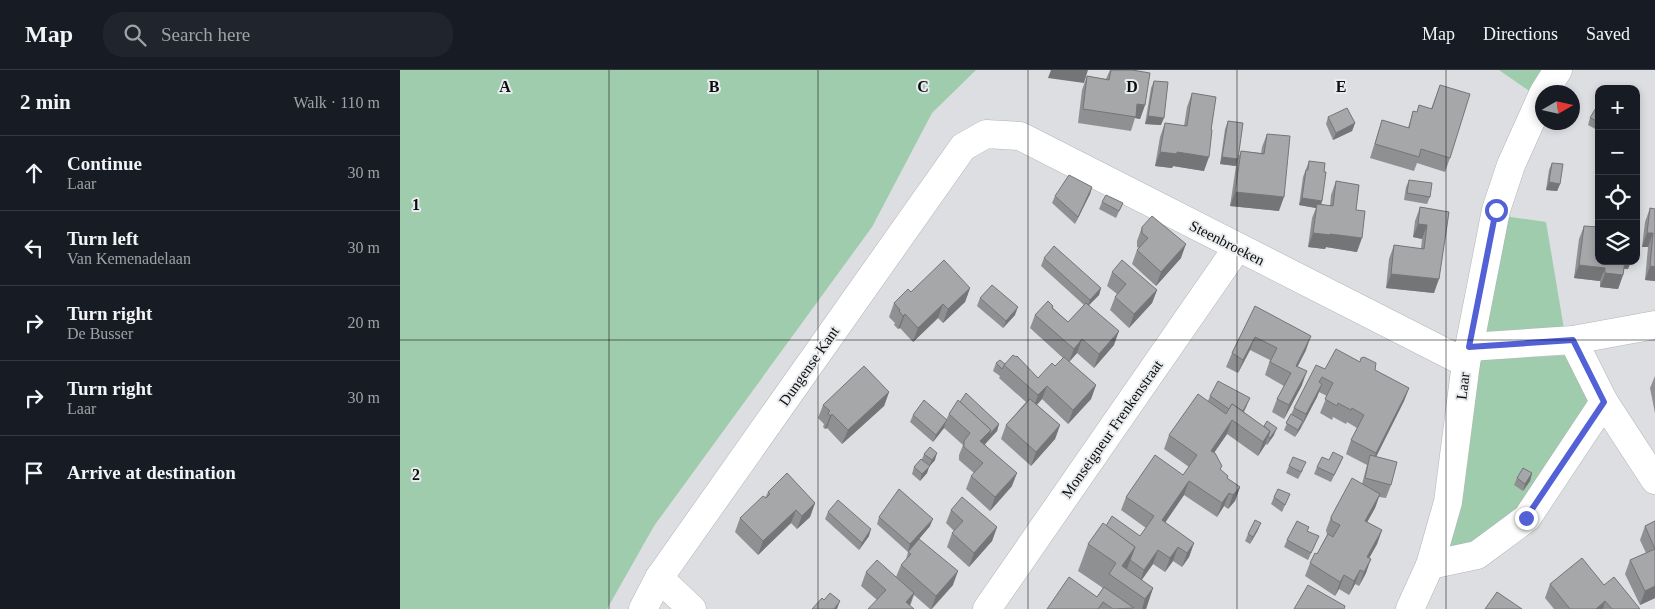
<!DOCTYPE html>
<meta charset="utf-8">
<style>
:root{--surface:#171b24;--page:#20242c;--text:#f1f3f6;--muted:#9ea1a6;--line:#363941}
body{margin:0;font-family:Georgia,serif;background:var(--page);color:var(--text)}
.controls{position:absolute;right:15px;top:15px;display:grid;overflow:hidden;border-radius:10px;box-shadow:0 2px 8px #0003}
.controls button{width:45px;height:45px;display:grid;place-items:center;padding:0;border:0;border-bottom:1px solid var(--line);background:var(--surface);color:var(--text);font:25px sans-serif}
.compass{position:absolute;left:1135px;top:15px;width:45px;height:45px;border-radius:50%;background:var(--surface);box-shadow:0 2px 8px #0003;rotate:81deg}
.stop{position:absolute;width:15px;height:15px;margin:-11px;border:4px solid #5361d7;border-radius:50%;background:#fff}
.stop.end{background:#5361d7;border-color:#fff;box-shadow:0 1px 5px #0008}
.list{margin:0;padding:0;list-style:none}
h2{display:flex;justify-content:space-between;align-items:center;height:65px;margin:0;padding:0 20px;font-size:21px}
h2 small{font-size:16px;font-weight:400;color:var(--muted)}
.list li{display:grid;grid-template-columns:32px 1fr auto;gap:15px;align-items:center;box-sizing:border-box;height:75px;padding:0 20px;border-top:1px solid var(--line)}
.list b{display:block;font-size:19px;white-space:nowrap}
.list p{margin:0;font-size:16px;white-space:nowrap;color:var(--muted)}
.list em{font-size:16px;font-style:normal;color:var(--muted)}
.icon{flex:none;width:28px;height:28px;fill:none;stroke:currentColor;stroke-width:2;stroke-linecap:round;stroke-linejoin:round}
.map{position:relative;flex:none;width:1255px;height:539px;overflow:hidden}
header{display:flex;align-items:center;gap:30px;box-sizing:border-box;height:70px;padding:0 25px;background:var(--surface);border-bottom:1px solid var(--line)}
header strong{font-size:24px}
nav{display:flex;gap:28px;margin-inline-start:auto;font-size:18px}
.search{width:350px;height:45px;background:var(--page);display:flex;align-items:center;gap:12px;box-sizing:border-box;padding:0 18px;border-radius:20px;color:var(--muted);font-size:19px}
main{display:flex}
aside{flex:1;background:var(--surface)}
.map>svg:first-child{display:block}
</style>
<header>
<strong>Map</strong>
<div class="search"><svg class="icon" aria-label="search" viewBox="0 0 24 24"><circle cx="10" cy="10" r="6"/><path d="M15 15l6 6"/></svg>Search here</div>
<nav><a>Map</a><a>Directions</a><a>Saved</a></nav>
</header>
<main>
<aside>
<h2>2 min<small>Walk · 110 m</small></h2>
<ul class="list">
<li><svg class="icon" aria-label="ahead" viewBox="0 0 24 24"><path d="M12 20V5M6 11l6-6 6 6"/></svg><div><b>Continue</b><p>Laar</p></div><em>30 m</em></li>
<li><svg class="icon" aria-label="left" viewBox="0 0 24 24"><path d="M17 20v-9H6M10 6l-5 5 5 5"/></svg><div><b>Turn left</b><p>Van Kemenadelaan</p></div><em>30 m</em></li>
<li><svg class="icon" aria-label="right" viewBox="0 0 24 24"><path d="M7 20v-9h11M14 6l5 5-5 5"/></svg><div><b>Turn right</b><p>De Busser</p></div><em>20 m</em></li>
<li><svg class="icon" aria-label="right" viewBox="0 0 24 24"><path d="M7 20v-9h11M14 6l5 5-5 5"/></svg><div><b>Turn right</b><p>Laar</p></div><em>30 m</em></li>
<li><svg class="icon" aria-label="arrive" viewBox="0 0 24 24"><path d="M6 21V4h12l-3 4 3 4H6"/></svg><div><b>Arrive at destination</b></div></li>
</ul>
</aside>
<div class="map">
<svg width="1255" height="539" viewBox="0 0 1255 539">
<rect width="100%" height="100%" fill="#dcdee1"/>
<g fill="#9eccac">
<path d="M 0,0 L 576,0 L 532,43 L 472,157 L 254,456 L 207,539 L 0,539 Z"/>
<path d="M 1099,0 L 1158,0 L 1141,29 Z"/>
<path d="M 1104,146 L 1146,152 L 1164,259 L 1080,263 Z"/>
<path d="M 1172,285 L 1195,333 L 1117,449 L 1075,476 L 1044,485 L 1078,290 Z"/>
</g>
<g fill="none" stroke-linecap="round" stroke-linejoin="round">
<g stroke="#b2b4b6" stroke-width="29">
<g id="minor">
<path d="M 1144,22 L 1158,0"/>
<path d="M 1173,270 L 1204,332 L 1255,410"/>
<path d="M 1069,277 L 1173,270 L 1255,255"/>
<path d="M 1030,495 L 1077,485 L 1127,448 L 1204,332"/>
<path d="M 259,508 L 292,539"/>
<path d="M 243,539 L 259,508 L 563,77 L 586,64 L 620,66 L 1066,293"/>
<path d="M 587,539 L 837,178"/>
<path d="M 1010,539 L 1030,495 L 1048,432 L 1066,293 L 1096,140 L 1111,95 L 1142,26"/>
</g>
</g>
<use href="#minor" stroke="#fff" stroke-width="28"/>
</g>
<g fill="#8e9091">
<path d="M 710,0 L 732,0 L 745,35 L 740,49 L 735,48 L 731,61 L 678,53 L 682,20 L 687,6 L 706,9 Z"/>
<path d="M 754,11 L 761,55 L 745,54 L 751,18 Z"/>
<path d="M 1040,15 L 1050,88 L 1045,102 L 1017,93 L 1014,101 L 970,88 L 982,50 L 1008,58 L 1013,41 L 1017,42 L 1019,35 L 1031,39 Z"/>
<path d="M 792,23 L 804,101 L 773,96 L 772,98 L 755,96 L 760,67 L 765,53 L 784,56 L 787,37 Z"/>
<path d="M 1199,37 L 1199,61 L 1188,55 L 1190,48 Z"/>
<path d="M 928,47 L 955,53 L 952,61 L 933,70 L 926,54 Z"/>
<path d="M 828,51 L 839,86 L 841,81 L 861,83 L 862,77 L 867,64 L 879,141 L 830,136 L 836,96 L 820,94 L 825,59 Z"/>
<path d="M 909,91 L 922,131 L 921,134 L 930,136 L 931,125 L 936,111 L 956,140 L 957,182 L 926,177 L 925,179 L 908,177 L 912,148 L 916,138 L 899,135 L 903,107 Z"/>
<path d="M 1152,93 L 1160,114 L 1157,121 L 1146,120 L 1149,100 Z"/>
<path d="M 1009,110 L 1030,127 L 1027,134 L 1004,130 L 1006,117 Z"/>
<path d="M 692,117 L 690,124 L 675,154 L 652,133 L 655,126 Z"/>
<path d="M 702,132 L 723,133 L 716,148 L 699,139 Z"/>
<path d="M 1020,137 L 1049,142 L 1034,223 L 986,218 L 989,189 L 994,175 L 1021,179 L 1022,169 L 1013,167 L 1015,151 Z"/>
<path d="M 1250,138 L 1255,139 L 1255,211 L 1245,210 L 1248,177 L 1242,177 L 1245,152 Z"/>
<path d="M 1184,156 L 1199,191 L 1231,191 L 1228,199 L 1224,199 L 1223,205 L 1218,219 L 1200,217 L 1200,211 L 1174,208 L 1179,169 Z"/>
<path d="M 742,157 L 781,188 L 756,216 L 732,194 L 737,180 L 739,178 L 737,177 L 737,171 Z"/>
<path d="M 644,188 L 701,218 L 699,225 L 689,235 L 714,275 L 694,298 L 677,283 L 669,292 L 696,315 L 691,329 L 668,354 L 642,329 L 637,335 L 660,355 L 655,369 L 631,396 L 601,369 L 606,355 L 626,332 L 599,308 L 600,306 L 593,301 L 596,293 L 605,294 L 638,308 L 655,296 L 663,288 L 630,258 L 635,245 L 653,236 L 653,238 L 668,252 L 684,235 L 641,196 Z"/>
<path d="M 712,202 L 757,220 L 752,233 L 729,258 L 710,240 L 715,227 L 717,224 L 707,216 Z"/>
<path d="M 570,218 L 565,232 L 543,253 L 538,248 L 513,272 L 500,258 L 498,259 L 494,255 L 495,253 L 489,247 L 494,233 L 511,222 Z"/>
<path d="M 580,228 L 615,245 L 603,258 L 577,236 Z"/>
<path d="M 855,236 L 906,280 L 898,296 L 902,315 L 884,349 L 872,342 L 877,329 L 884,316 L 865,305 L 870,290 L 850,280 L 838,303 L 826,297 L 832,283 Z"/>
<path d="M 925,299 L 975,300 L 1009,318 L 1004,331 L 976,387 L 991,415 L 986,428 L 979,427 L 975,438 L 967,452 L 982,460 L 977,474 L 969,488 L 966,503 L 959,516 L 955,514 L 949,525 L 939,519 L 935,526 L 905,506 L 910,493 L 917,484 L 927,465 L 926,460 L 931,447 L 962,414 L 967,395 L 946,384 L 951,370 L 957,358 L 947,352 L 946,354 L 933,347 L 932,350 L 920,343 L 927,326 L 919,322 L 917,327 L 895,367 L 884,360 L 894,338 Z"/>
<path d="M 1255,306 L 1255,343 L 1250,318 Z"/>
<path d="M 489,322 L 484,336 L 442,374 L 427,358 L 425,359 L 423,357 L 424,354 L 418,348 L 423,335 Z"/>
<path d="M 810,326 L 847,335 L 844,342 L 874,365 L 867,375 L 866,374 L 858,386 L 827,364 L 814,383 L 820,400 L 827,408 L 840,417 L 835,431 L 828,439 L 824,436 L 817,447 L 784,425 L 765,453 L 794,473 L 789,487 L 782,497 L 773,491 L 765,502 L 753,494 L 741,510 L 753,518 L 746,539 L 647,539 L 697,527 L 703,518 L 678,501 L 688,474 L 706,456 L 740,466 L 746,458 L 721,440 L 726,427 L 783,405 L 789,397 L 764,379 L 769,365 L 808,331 Z"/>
<path d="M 549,344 L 599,354 L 597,361 L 585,374 L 612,416 L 590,441 L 566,419 L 571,406 L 574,403 L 559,390 L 559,385 L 563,375 L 544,358 L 533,372 L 510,352 L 513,345 L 546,350 Z"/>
<path d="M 524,384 L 535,390 L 529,397 L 527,403 L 520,411 L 512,404 L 514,397 L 522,389 Z"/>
<path d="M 943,387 L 940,394 L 931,412 L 914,404 L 917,397 L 929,390 Z"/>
<path d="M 889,396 L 903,400 L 898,409 L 886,403 Z"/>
<path d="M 1132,403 L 1130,411 L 1123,421 L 1114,415 L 1117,408 Z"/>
<path d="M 368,422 L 415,433 L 410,447 L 397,459 L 391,453 L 358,485 L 335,462 L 340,448 L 365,428 Z"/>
<path d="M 890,424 L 882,442 L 871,434 L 874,427 Z"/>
<path d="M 551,440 L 597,457 L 592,471 L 569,497 L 547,477 L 552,463 L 554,461 L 546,453 Z"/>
<path d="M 428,442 L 469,466 L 459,480 L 425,449 Z"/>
<path d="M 479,447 L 530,456 L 508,482 L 477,454 Z"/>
<path d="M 1255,451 L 1255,528 L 1240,535 L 1225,504 L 1230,490 L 1246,483 L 1240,470 L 1245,456 Z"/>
<path d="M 858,460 L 850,474 L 845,471 L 848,464 Z"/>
<path d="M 887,470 L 916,473 L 908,490 L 884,477 Z"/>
<path d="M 508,482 L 553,515 L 532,539 L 530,539 L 514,525 L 510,536 L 477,530 L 461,516 L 466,502 L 496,507 L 501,495 L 506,489 Z"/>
<path d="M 1150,514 L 1204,515 L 1240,539 L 1154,539 L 1145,528 Z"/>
</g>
<g fill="#747576">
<path d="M 651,0 L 688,0 L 684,13 L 648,8 Z"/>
<path d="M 737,34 L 745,35 L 740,49 L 735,48 Z"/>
<path d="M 748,46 L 764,48 L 761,55 L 745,54 Z"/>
<path d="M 955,53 L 952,61 L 933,70 L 936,63 Z"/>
<path d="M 760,82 L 777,82 L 809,87 L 804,101 L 773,96 L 772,98 L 755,96 Z"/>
<path d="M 822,87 L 838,89 L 836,96 L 820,94 Z"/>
<path d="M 1149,112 L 1160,114 L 1157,121 L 1146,120 Z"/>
<path d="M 692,117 L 690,124 L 675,154 L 678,147 Z"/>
<path d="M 835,122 L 884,127 L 879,141 L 830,136 Z"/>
<path d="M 902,128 L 922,131 L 920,138 L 917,134 L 916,138 L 899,135 Z"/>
<path d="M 1018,154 L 1027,155 L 1022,169 L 1013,167 Z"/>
<path d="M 913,163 L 930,164 L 962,168 L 957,182 L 926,177 L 925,179 L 908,177 Z"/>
<path d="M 1247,163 L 1253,163 L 1248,177 L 1242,177 Z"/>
<path d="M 786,174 L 781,188 L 756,216 L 761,202 Z"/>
<path d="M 1223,191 L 1231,191 L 1228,199 L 1221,198 Z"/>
<path d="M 1179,195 L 1205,198 L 1200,211 L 1174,208 Z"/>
<path d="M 1250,196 L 1255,197 L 1255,211 L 1245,210 Z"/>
<path d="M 1205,203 L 1223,205 L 1218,219 L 1200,217 Z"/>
<path d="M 991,204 L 1039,209 L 1034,223 L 986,218 Z"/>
<path d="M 570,218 L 565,232 L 543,253 L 548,239 Z"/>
<path d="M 701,218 L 699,225 L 687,237 L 690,230 Z"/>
<path d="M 757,220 L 752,233 L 729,258 L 734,244 Z"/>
<path d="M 543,234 L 538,248 L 513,272 L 518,258 Z"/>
<path d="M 618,237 L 615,245 L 603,258 L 606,251 Z"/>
<path d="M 505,244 L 500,258 L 498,259 L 503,246 Z"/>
<path d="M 719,261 L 714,275 L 694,298 L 699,284 Z"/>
<path d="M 911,266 L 906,280 L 891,309 L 896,296 Z"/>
<path d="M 855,267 L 850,280 L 838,303 L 843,290 Z"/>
<path d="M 682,269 L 677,283 L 669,292 L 674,279 Z"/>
<path d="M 907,301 L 902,315 L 884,349 L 889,335 Z"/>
<path d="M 922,314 L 917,327 L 901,358 L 906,344 Z"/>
<path d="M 696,315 L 691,329 L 668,354 L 673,340 Z"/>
<path d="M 647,316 L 642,329 L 633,339 L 638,325 Z"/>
<path d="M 1009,318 L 1004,331 L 971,397 L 976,383 Z"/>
<path d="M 489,322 L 484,336 L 442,374 L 448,360 Z"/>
<path d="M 850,328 L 847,335 L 837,354 L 840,347 Z"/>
<path d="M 432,344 L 427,358 L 425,359 L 430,346 Z"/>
<path d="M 832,350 L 827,364 L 806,394 L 811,381 Z"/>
<path d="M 546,351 L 544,358 L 533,372 L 536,365 Z"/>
<path d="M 903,351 L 901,358 L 895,367 L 898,360 Z"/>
<path d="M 599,354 L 597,361 L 575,385 L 580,371 L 591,360 Z"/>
<path d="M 660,355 L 655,369 L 631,396 L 636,382 Z"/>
<path d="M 877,358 L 874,365 L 867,375 L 870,368 Z"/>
<path d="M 870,361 L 865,375 L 858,386 L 863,372 Z"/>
<path d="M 537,383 L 535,390 L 529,397 L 527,403 L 520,411 L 522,404 L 529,396 L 532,390 Z"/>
<path d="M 617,403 L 612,416 L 590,441 L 595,427 Z"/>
<path d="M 1132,403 L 1130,411 L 1123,421 L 1125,414 Z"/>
<path d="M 789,411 L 784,425 L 757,464 L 762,450 Z"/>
<path d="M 840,417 L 835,431 L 828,439 L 833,425 Z"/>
<path d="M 829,423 L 824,436 L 817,447 L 822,433 Z"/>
<path d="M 980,424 L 975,438 L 960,465 L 965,451 Z"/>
<path d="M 415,433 L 410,447 L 397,459 L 402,446 Z"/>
<path d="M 396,440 L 391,453 L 358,485 L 363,471 Z"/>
<path d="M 533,449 L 530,456 L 508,482 L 510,474 Z"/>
<path d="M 861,453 L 858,460 L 850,474 L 853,467 Z"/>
<path d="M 597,457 L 592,471 L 569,497 L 574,483 Z"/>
<path d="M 471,459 L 469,466 L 459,480 L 462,473 Z"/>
<path d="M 982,460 L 977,474 L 962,501 L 967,487 Z"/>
<path d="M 794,473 L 789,487 L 782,497 L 787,483 Z"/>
<path d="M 735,477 L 725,504 L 722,496 Z"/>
<path d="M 778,477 L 773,491 L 765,502 L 770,488 Z"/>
<path d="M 758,480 L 753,494 L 739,514 L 744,500 Z"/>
<path d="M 971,489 L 966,503 L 959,516 L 964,502 Z"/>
<path d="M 960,500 L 955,514 L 949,525 L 954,511 Z"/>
<path d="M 558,501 L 553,515 L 531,539 L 536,526 Z"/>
<path d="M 944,505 L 939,519 L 935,526 L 940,512 Z"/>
<path d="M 1255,516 L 1255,528 L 1240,535 L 1245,521 Z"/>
<path d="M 753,518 L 746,539 L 742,539 L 745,529 Z"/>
<path d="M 514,523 L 509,537 L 506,532 Z"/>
<path d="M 440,531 L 437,539 L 434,539 Z"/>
<path d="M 1205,531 L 1203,539 L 1196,539 Z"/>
</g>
<g fill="#a5a7a9" stroke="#747576">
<path d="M 711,0 L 732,0 L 750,3 L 745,35 L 737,34 L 736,47 L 683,39 L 687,6 L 709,10 Z"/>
<path d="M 754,11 L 768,12 L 764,48 L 748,46 Z"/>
<path d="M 1040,15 L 1070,24 L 1050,88 L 1021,79 L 1019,87 L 975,74 L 982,50 L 1009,58 L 1013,41 L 1017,42 L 1019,35 L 1032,39 Z"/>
<path d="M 792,23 L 816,27 L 811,60 L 812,60 L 809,87 L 777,82 L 777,84 L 760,82 L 765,53 L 787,56 Z"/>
<path d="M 1197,36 L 1199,37 L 1199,52 L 1190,48 Z"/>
<path d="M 947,38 L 955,53 L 936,63 L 928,47 Z"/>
<path d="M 828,51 L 843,53 L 838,89 L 822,87 Z"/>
<path d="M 867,64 L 890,66 L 884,127 L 835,122 L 841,81 L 864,84 Z"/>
<path d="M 909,91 L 925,93 L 924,102 L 926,102 L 922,131 L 902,128 L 906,100 L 908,100 Z"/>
<path d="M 1152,93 L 1163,94 L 1160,114 L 1149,112 Z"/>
<path d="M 669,105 L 692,117 L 678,147 L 655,126 Z"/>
<path d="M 1009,110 L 1032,113 L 1030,127 L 1007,123 Z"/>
<path d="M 936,111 L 959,115 L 956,140 L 965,141 L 962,168 L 930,164 L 930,165 L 913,163 L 917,134 L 933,136 Z"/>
<path d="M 706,125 L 723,133 L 719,141 L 702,132 Z"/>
<path d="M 1020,137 L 1049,142 L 1039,209 L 991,204 L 994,175 L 1024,179 L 1027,155 L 1018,154 Z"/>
<path d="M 1250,138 L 1255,139 L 1255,197 L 1250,196 L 1253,163 L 1247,163 Z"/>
<path d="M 752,146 L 786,174 L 761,202 L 737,180 L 748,168 L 742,163 L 742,157 Z"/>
<path d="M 1184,156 L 1199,157 L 1199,191 L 1225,191 L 1223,205 L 1205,203 L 1205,198 L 1179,195 Z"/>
<path d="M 654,176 L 701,218 L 690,230 L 644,188 Z"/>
<path d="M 544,190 L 570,218 L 548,239 L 543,234 L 518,258 L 505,244 L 503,246 L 499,241 L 500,240 L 494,233 L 508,219 L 511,222 Z"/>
<path d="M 722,190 L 757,220 L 734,244 L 715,227 L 726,214 L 712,202 Z"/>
<path d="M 592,215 L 618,237 L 606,251 L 580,228 Z"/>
<path d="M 648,231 L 653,236 L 652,238 L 668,252 L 686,233 L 719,261 L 699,284 L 682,269 L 674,279 L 635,245 Z"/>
<path d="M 855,236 L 911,266 L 896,296 L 907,301 L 889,335 L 877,329 L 891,303 L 870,292 L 877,278 L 855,267 L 843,290 L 832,283 Z"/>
<path d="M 936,279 L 960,292 L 961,288 L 964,287 L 976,293 L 975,300 L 1009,318 L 976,383 L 951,370 L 964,345 L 952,338 L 951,340 L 938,333 L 937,336 L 925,329 L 933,313 L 922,307 L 919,312 L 922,314 L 906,344 L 894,338 L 916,295 L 925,299 Z"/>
<path d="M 613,285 L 616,287 L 617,286 L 638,308 L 652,293 L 655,296 L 664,287 L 696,315 L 673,340 L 647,316 L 638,325 L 604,295 Z"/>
<path d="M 600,290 L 605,294 L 602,299 L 596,293 Z"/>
<path d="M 464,296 L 489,322 L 448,360 L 432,344 L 430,346 L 428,343 L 430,341 L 423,335 Z"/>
<path d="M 818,311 L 850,328 L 843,341 L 832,334 L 829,339 L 810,326 Z"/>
<path d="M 566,323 L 599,354 L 588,366 L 591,360 L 560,332 Z"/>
<path d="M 798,324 L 826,344 L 832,334 L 870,361 L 863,372 L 832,350 L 811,381 L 815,383 L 822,396 L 820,399 L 828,406 L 827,408 L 840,417 L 833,425 L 829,423 L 822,433 L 789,411 L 762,450 L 794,473 L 787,483 L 778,477 L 770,488 L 758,480 L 744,500 L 730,490 L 735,477 L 706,456 L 712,446 L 740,466 L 754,446 L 726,427 L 755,385 L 783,405 L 797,385 L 769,365 Z"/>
<path d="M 630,329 L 660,355 L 636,382 L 606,355 Z"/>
<path d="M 524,330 L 547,350 L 536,365 L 513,345 Z"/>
<path d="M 558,330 L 591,360 L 580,371 L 617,403 L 595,427 L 571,406 L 583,393 L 564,377 L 564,371 L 570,363 L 549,344 Z"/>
<path d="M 891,344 L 903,351 L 898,360 L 886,353 Z"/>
<path d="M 867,351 L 877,358 L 870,368 L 868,367 L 870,361 L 864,356 Z"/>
<path d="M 530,377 L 537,383 L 532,390 L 524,384 Z"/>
<path d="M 933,382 L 943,387 L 934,405 L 917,397 L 922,387 L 929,390 Z"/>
<path d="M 970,385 L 997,392 L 991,415 L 965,408 Z"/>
<path d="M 893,387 L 906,392 L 901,402 L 889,396 Z"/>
<path d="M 521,389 L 530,396 L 522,404 L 514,397 Z"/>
<path d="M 1123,398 L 1132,403 L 1125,414 L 1117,408 Z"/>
<path d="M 387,403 L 415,433 L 402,446 L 396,440 L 363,471 L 340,448 L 363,426 L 366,428 L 370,424 L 368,422 Z"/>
<path d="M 952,408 L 980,424 L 965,451 L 982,460 L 967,487 L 971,489 L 964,502 L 960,500 L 954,511 L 944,505 L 940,512 L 910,493 L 915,483 L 917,484 L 928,464 L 933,467 L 940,455 L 932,451 L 931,447 Z"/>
<path d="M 499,419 L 533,449 L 510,474 L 479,447 Z"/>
<path d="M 878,419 L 890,424 L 885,435 L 874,427 Z"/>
<path d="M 562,427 L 597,457 L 574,483 L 552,463 L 563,451 L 551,440 Z"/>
<path d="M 438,430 L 471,459 L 462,473 L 428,442 Z"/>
<path d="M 855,450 L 861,453 L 853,467 L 848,464 Z"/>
<path d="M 897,451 L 909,457 L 907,461 L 919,466 L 911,483 L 887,470 Z"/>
<path d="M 1255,451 L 1255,516 L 1245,521 L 1230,490 L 1255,479 L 1245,456 Z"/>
<path d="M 703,453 L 735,477 L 722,496 L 753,518 L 745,529 L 709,504 L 716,493 L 688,474 Z"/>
<path d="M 519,469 L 558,501 L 536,526 L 501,495 L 511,484 L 508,482 Z"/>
<path d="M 1182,488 L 1204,515 L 1214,507 L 1240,539 L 1212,539 L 1205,531 L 1196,539 L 1170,539 L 1150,514 Z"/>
<path d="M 477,490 L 514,523 L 506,532 L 514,539 L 468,539 L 486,520 L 466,502 Z"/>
<path d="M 669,507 L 697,527 L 704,517 L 734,538 L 713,539 L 703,532 L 698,539 L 647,539 Z"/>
<path d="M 908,515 L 945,536 L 944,539 L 894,539 Z"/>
<path d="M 1097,522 L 1122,539 L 1085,539 Z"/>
<path d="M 430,523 L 440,531 L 434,539 L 412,539 L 422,528 L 424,530 Z"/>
</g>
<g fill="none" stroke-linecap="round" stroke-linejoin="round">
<path stroke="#5361d7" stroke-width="6" d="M 1096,140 L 1069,277 L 1173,270 L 1204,332 L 1126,448"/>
</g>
<path fill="none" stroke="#0c0d0d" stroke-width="1" stroke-opacity="0.55" d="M 209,0 L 209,539M 418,0 L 418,539M 628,0 L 628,539M 837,0 L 837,539M 1046,0 L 1046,539M 0,270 L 1255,270"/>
<g text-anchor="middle" stroke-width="4" stroke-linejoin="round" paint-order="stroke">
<g font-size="15" fill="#0c0d0d" stroke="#e9ecee">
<text transform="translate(827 173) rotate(27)" y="5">Steenbroeken</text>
<text transform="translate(409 296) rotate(-55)" y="5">Dungense Kant</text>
<text transform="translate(1063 316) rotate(-83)" y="5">Laar</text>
<text transform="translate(712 359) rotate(-55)" y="5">Monseigneur Frenkenstraat</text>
</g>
</g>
<g font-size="16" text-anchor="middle" font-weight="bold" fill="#0c0d0d" stroke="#e9ecee" stroke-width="4" stroke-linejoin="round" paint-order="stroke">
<text x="105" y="22">A</text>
<text x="314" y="22">B</text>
<text x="523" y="22">C</text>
<text x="732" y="22">D</text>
<text x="941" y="22">E</text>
<text x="16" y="140">1</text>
<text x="16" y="410">2</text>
</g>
</svg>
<div class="controls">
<button>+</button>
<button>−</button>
<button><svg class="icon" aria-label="locate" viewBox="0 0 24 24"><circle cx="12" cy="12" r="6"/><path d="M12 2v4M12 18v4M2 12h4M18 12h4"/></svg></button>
<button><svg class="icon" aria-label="layers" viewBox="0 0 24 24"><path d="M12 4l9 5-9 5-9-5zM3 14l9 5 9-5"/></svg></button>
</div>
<svg class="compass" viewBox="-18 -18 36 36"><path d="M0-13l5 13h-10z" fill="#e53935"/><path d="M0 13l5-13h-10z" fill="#9ea1a6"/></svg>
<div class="stop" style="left:1096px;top:140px"></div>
<div class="stop end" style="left:1126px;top:448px"></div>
</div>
</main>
